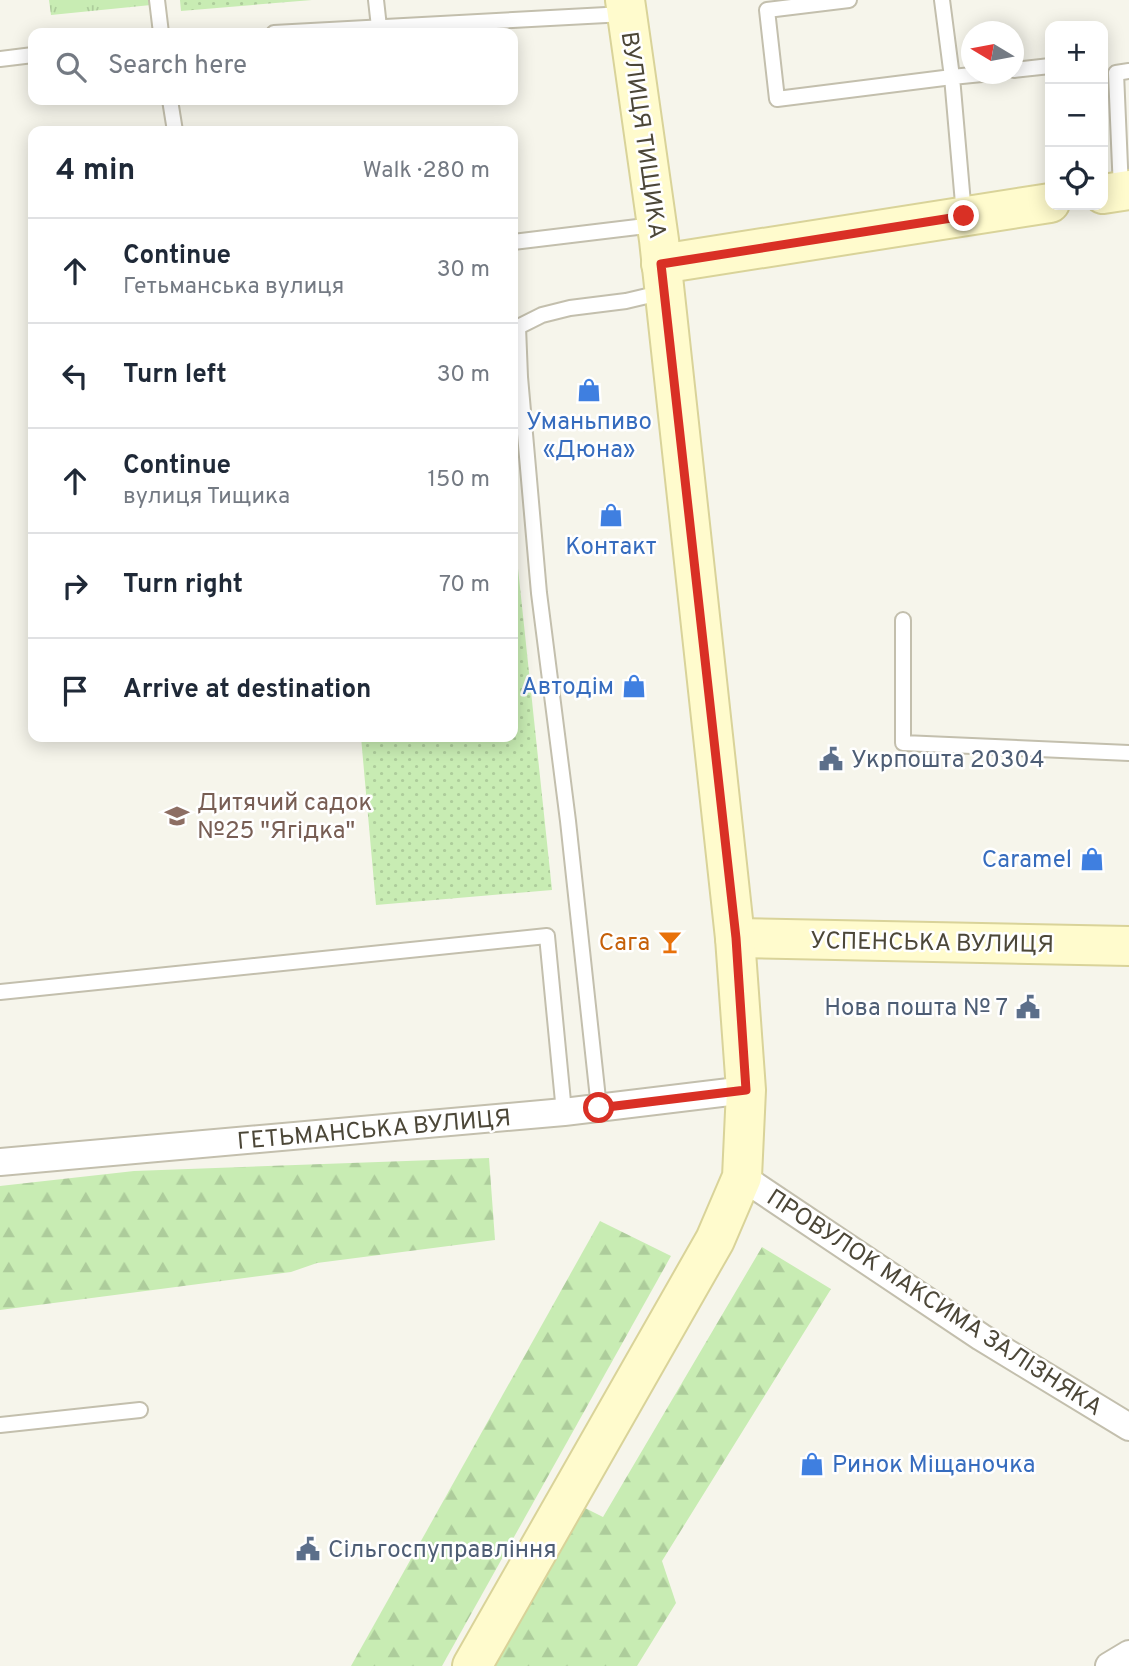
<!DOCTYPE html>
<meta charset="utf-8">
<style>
:root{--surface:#fff;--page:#f6f6f7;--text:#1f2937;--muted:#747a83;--line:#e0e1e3}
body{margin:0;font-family:Overpass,sans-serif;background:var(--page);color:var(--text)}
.controls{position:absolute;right:21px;top:21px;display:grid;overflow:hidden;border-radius:14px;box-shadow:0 4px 18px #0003}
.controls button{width:63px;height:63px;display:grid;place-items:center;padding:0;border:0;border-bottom:2px solid var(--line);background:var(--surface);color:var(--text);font:35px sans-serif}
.compass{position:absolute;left:961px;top:21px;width:63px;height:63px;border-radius:50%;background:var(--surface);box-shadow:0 4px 18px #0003;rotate:280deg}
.stop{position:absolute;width:21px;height:21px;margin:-16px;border:5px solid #d93025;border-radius:50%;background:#fff}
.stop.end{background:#d93025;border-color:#fff;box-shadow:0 2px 7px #0008}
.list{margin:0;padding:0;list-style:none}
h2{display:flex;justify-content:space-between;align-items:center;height:91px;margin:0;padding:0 28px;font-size:30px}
h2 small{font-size:23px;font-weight:400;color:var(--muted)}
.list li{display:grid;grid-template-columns:46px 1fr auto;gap:21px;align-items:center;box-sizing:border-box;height:105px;padding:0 28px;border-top:2px solid var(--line)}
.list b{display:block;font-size:26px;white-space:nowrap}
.list p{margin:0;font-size:23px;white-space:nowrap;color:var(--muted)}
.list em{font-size:23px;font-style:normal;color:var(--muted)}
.icon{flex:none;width:38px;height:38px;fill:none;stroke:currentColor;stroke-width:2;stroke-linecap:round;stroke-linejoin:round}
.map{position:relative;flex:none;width:1129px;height:1666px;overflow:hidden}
.search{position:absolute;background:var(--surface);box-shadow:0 4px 18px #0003;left:28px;top:28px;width:490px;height:77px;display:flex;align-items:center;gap:18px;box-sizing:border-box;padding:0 24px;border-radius:14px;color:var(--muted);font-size:26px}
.panel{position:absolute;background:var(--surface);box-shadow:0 4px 18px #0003;left:28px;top:126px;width:490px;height:616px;border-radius:14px}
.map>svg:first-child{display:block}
</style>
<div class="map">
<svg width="1129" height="1666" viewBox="0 0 1129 1666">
<defs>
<pattern id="grass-tufts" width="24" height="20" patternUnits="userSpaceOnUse" patternTransform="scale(1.75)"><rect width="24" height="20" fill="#c8ecb3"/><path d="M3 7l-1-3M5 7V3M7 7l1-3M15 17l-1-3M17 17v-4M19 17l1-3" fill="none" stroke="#adcc9b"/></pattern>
<pattern id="forest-firs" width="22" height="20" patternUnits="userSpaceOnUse" patternTransform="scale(1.75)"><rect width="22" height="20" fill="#c8ecb3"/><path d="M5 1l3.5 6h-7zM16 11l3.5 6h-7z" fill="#adcc9b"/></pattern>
<pattern id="park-dots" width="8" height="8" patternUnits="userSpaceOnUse" patternTransform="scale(1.75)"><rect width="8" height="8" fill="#c8ecb3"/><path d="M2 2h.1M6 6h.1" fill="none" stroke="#adcc9b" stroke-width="1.8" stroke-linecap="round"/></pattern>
</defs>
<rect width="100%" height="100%" fill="#f6f5eb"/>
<path fill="url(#grass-tufts)" d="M 49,0 L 150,0 L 151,5 L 51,15 Z"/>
<g fill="url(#forest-firs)">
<path d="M 489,1158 L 495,1240 L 317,1263 L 291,1272 L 0,1310 L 0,1186 L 134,1171 Z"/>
<path d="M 600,1221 L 671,1256 L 442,1666 L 351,1666 Z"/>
<path d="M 762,1247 L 831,1289 L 662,1561 L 676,1603 L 637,1666 L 491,1666 L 583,1507 L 603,1517 Z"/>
</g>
<g fill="url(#park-dots)">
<path d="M 180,0 L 312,0 L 181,11 Z"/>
<path d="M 513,521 L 552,890 L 376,905 L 361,737 L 513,737 Z"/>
</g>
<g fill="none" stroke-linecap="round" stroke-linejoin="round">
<g stroke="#c3bfad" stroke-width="18">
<g id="lane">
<path d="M 157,0 L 161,33"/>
<path d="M 376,0 L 379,27"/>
<path d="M 849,0 L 767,10 L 777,99 L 952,77 L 942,0"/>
<path d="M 274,33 L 625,14"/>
<path d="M 0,59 L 33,55"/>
<path d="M 1014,70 L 1050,66"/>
<path d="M 170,100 L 175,131"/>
<path d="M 1121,190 L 1116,73 L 1129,71"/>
<path d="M 964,215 L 952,77 L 982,74"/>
<path d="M 513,242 L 654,225"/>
<path d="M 903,620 L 903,743 L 1129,753"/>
<path d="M 0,992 L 547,936 L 564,1112"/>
<path d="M 599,1108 L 568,821 L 539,593 L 520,377 L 518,327 L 542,315 L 570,308 L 626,301 L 664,292"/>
<path d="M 0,1425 L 140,1410"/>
</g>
</g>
<g stroke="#c3bfad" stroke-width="30">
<g id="street">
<path d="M 0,1162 L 564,1112 L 746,1090"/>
<path d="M 742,1177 L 981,1337 L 1129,1427"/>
<path d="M 1109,1666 L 1129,1654"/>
</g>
</g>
<g stroke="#d9d399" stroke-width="42">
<g id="secondary">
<path d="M 1103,194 L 1129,190"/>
<path d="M 661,264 L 1050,203"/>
<path d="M 735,938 L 1129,946"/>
<path d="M 472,1666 L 715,1240 L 742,1177 L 746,1090 L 735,938 L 659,240 L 625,0"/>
</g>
</g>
<use href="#lane" stroke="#fff" stroke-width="14"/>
<use href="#street" stroke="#fff" stroke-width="26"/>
<use href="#secondary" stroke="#fffbcd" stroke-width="38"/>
</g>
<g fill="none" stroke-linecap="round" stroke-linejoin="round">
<path stroke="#d93025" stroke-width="9" d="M 599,1108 L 746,1090 L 736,938 L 661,264 L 964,216"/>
</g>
<defs>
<g id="shop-bare" transform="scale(1.89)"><path d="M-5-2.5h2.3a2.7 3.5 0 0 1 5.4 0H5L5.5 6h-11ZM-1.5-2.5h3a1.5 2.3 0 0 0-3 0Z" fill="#3f7fe0" stroke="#fff" stroke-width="2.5" paint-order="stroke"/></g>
<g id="civic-bare" transform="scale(1.89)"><path d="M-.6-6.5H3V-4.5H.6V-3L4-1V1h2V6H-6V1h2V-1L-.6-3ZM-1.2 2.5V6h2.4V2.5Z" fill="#5c6f8a" stroke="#fff" stroke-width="2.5" paint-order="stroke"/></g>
<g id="school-bare" transform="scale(1.89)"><path d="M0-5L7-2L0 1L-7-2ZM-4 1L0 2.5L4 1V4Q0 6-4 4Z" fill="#8d6e63" stroke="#fff" stroke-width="2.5" paint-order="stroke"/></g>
<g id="bar-bare" transform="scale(1.89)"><path d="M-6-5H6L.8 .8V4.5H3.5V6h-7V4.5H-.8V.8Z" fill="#e8710a" stroke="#fff" stroke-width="2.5" paint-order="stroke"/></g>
</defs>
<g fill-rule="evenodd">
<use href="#shop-bare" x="589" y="390"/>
<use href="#shop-bare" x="611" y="515"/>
<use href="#shop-bare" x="634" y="686"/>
<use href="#civic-bare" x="831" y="759"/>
<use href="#school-bare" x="177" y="816"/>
<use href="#shop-bare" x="1092" y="859"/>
<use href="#bar-bare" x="670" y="942"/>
<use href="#civic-bare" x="1028" y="1007"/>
<use href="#shop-bare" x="812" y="1464"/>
<use href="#civic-bare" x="308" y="1549"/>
</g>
<g text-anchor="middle" stroke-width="5" stroke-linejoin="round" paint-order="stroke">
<g font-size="24" fill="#4c4738" stroke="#fff">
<text transform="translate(644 135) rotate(82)" y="8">ВУЛИЦЯ ТИЩИКА</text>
<text transform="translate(932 942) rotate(1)" y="8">УСПЕНСЬКА ВУЛИЦЯ</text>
<text transform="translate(374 1129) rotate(-5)" y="8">ГЕТЬМАНСЬКА ВУЛИЦЯ</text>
<text transform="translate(935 1302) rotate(33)" y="8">ПРОВУЛОК МАКСИМА ЗАЛІЗНЯКА</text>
</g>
<g font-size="24" fill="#366cbe" stroke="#fff">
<text x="589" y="429">Уманьпиво<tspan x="589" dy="28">«Дюна»</tspan></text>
<text x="611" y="554">Контакт</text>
<text x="614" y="694" text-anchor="end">Автодім</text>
<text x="1072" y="867" text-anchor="end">Caramel</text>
<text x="832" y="1472" text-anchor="start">Ринок Міщаночка</text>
</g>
<g font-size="24" fill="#4e5e75" stroke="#fff" text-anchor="start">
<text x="851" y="767">Укрпошта 20304</text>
<text x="1008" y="1015" text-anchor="end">Нова пошта № 7</text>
<text x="328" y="1557">Сільгоспуправління</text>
</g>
<g font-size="24" fill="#785e54" stroke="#fff" text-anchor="start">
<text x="197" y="810">Дитячий садок<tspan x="197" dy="28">№25 "Ягідка"</tspan></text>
</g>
<g font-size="24" fill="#c56008" stroke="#fff" text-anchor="end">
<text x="650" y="950">Сага</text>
</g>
</g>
</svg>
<div class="controls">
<button>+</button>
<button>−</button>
<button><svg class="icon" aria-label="locate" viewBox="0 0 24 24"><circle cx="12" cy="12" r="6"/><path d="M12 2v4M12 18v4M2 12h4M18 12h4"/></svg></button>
</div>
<svg class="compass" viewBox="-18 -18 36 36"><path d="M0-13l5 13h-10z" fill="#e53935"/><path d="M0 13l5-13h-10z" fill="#747a83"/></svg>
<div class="stop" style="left:599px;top:1108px"></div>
<div class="stop end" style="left:964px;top:216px"></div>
<div class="search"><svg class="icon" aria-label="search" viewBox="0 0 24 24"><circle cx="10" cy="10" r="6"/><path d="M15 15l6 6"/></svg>Search here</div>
<section class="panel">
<h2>4 min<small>Walk · 280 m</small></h2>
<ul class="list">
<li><svg class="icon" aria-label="ahead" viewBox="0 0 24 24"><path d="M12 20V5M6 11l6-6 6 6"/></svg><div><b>Continue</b><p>Гетьманська вулиця</p></div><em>30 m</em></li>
<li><svg class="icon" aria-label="left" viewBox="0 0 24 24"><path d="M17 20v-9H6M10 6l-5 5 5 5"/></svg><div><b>Turn left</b></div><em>30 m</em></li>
<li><svg class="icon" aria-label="ahead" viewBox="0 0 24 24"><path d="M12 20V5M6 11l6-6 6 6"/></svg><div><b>Continue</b><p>вулиця Тищика</p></div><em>150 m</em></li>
<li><svg class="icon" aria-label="right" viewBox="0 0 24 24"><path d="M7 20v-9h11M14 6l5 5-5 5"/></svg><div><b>Turn right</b></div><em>70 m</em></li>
<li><svg class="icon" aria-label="arrive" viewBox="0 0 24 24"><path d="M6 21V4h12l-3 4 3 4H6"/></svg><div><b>Arrive at destination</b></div></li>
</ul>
</section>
</div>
